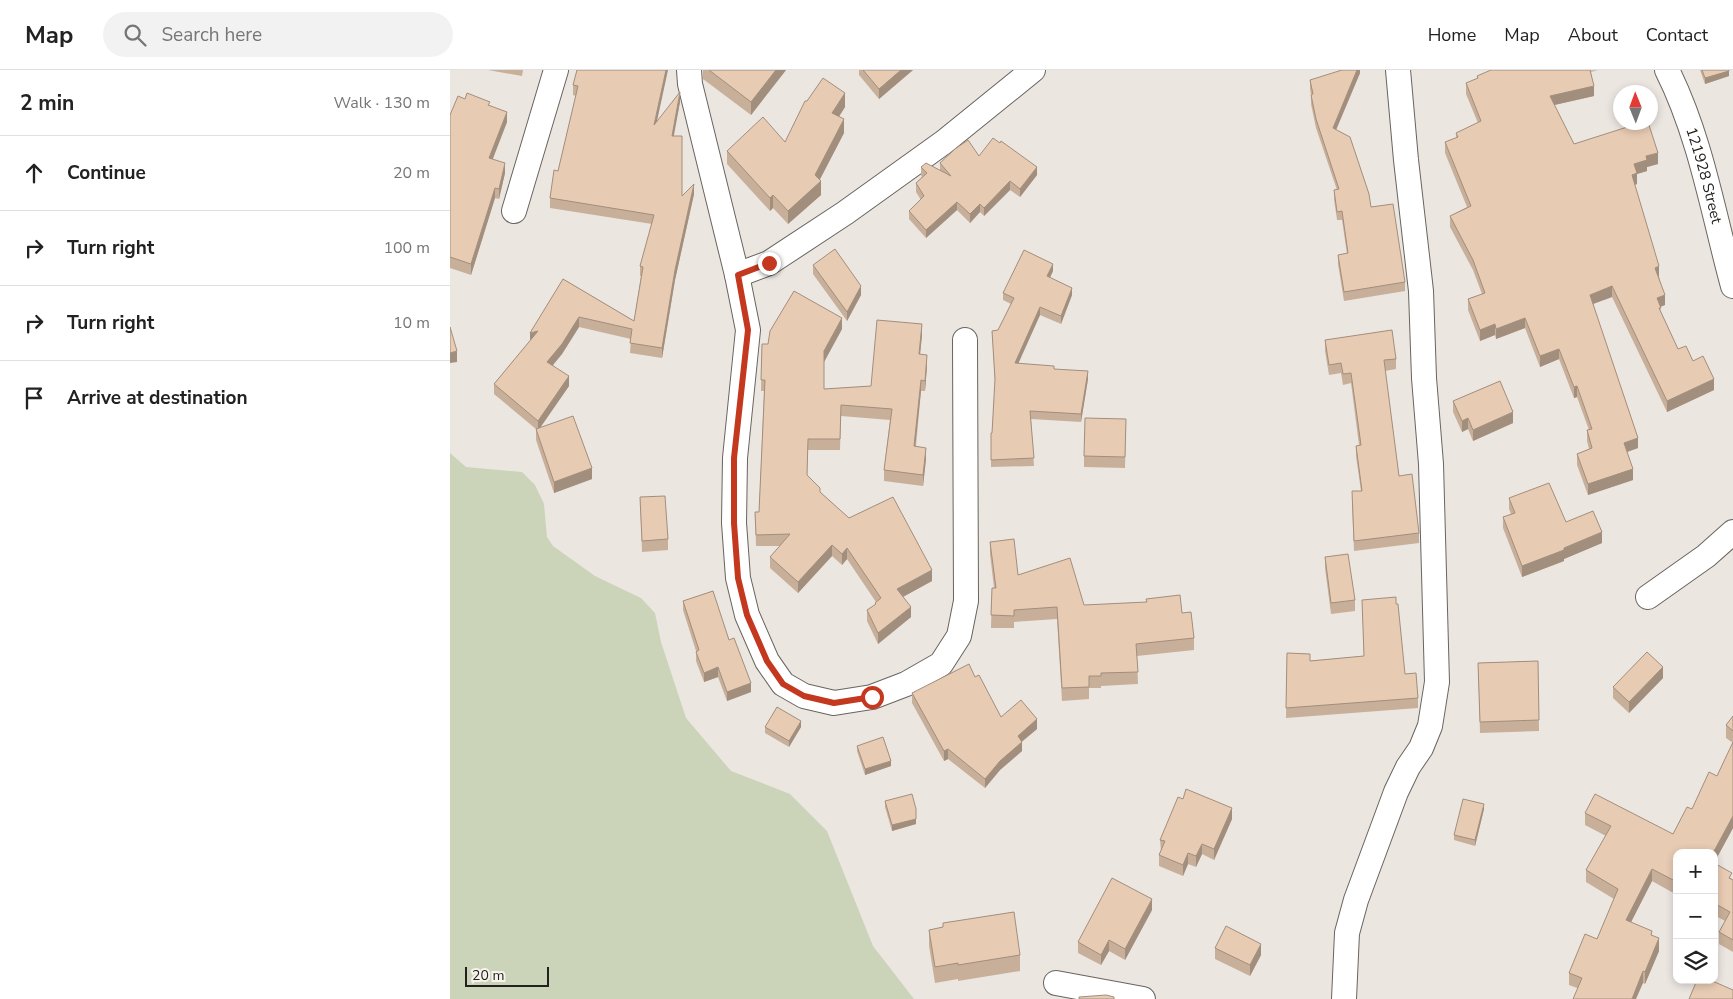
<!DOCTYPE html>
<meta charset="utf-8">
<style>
:root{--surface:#fff;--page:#f2f2f2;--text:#222;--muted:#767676;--line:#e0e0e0}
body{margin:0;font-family:"Nunito Sans",sans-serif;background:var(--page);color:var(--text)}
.controls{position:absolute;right:15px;bottom:15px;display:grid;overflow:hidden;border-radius:10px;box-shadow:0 2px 8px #0003}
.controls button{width:45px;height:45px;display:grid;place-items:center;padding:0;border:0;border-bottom:1px solid var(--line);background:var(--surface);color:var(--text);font:25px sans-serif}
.compass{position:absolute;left:1163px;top:15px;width:45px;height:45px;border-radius:50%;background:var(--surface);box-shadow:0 2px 8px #0003;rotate:359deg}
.scale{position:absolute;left:15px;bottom:12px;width:84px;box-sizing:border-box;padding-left:5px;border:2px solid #23211f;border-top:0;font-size:14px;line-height:18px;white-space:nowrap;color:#23211f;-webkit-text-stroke:4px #f9f3ee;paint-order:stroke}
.stop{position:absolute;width:15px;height:15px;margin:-11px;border:4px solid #c3381f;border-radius:50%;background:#fff}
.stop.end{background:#c3381f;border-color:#fff;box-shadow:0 1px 5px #0008}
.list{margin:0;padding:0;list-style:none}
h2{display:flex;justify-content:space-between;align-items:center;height:65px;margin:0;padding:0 20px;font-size:21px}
h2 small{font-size:16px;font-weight:400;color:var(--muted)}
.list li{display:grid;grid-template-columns:32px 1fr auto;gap:15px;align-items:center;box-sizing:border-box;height:75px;padding:0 20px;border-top:1px solid var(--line)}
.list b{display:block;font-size:19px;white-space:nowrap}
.list em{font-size:16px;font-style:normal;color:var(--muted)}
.icon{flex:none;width:28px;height:28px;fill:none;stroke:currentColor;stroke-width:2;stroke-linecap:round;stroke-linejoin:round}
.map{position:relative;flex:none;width:1283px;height:929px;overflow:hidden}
header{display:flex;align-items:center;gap:30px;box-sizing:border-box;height:70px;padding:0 25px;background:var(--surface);border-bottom:1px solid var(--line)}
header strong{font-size:24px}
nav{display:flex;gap:28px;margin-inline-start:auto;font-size:18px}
.search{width:350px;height:45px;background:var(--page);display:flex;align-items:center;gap:12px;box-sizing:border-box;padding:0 18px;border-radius:28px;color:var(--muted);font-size:19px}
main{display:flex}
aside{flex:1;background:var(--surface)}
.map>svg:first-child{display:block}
</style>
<header>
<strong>Map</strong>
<div class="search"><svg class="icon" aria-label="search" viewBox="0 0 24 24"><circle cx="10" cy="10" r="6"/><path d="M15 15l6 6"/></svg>Search here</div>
<nav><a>Home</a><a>Map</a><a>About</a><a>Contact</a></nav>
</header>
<main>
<aside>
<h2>2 min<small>Walk · 130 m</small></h2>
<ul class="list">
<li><svg class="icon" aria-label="ahead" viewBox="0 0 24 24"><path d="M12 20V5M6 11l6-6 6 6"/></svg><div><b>Continue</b></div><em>20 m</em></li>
<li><svg class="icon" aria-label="right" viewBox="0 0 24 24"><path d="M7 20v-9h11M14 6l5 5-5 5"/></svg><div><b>Turn right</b></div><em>100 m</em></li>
<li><svg class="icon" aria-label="right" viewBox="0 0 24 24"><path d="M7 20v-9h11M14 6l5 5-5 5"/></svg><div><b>Turn right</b></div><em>10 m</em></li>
<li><svg class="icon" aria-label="arrive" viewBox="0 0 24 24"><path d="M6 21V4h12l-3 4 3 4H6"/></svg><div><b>Arrive at destination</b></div></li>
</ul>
</aside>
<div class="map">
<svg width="1283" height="929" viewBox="0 0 1283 929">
<rect width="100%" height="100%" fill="#ece6e1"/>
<path fill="#cbd4b9" d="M 0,383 L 16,397 L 72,402 L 85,415 L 94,434 L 97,467 L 103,476 L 145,506 L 191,528 L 205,543 L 211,572 L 236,648 L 281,701 L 340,724 L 377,761 L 423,876 L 464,929 L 0,929 Z"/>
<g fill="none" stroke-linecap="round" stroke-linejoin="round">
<g stroke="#69645f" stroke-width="26">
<g id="street">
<path d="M 239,0 L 240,14 L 287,205 L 298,260 L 285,388 L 284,453 L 288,508 L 297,545 L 317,591 L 333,614 L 354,626 L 384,633 L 422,627 L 456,614 L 491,594 L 509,566 L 516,531 L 515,270"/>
<path id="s1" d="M 1217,0 C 1251,68 1263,143 1283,216"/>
<path d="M 64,141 L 106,0"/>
<path d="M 287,205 L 319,193 L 395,143 L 494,72 L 583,0"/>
<path d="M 1198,527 L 1256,486 L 1283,462"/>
<path d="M 606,913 L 693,929"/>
<path d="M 894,929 L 897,863 L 906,830 L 946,722 L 958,697 L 971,678 L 980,656 L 987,612 L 981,394 L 974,308 L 971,221 L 956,90 L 948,0"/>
</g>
</g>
<use href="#street" stroke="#fff" stroke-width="24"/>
</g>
<g fill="#c8af9a">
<path d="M 38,0 L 73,0 L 72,6 Z"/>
<path d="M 127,0 L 207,51 L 230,32 L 223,66 L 232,126 L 244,124 L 225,210 L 212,288 L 180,283 L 181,269 L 129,257 L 112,284 L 103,295 L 119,316 L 90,357 L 142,409 L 104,423 L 86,370 L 86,359 L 44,324 L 44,314 L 80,271 L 113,209 L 184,251 L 191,206 L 190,206 L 190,196 L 202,154 L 100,138 L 100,128 L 108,101 L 126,26 L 123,25 L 123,15 Z"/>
<path d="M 253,0 L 336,0 L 301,45 L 253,9 Z"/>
<path d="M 409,0 L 463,0 L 429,29 L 409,5 Z"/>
<path d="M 910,0 L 910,3 L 886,60 L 955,212 L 955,221 L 894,231 L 888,194 L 888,185 L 897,184 L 892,150 L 887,150 L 884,129 L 884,120 L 887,120 L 866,58 L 861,34 L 861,25 L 860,19 L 860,10 Z"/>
<path d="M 1148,0 L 1141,2 L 1144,26 L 1104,35 L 1124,74 L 1208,94 L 1197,97 L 1197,101 L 1187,104 L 1187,114 L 1184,115 L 1209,206 L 1215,235 L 1210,237 L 1211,242 L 1228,279 L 1243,291 L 1264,320 L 1217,342 L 1162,227 L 1143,234 L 1188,378 L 1177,382 L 1183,410 L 1138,425 L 1127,395 L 1127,384 L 1139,379 L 1137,371 L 1137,360 L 1139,360 L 1127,327 L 1124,328 L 1109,289 L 1090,297 L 1075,258 L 1046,269 L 1045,265 L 1030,271 L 1018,240 L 1018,229 L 1032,224 L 1023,200 L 1000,157 L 1000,146 L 1017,137 L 995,83 L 995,72 L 1006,68 L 1006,63 L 1028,53 L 1016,24 L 1016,13 L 1027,9 L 1027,6 Z"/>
<path d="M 1250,0 L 1279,0 L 1279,6 L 1255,14 Z"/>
<path d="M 15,29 L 40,35 L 57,52 L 42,89 L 55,103 L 49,129 L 45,128 L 21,205 L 0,198 L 0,45 Z"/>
<path d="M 357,31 L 395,37 L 389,47 L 394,63 L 370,109 L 371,125 L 338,154 L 323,138 L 320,141 L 277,94 L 277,81 L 335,72 Z"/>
<path d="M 529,86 L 587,105 L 570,127 L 560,120 L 534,146 L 530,142 L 520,153 L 507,140 L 476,168 L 459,149 L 459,141 L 471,130 L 466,122 L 466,113 L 472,107 L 471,105 L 471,97 L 490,100 L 490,93 Z"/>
<path d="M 363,195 L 411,225 L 397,251 L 363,204 Z"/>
<path d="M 603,201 L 600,207 L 622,225 L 611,254 L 590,245 L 568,293 L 604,299 L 638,309 L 631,352 L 581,349 L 584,396 L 541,397 L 541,363 L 542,363 L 545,313 L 542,261 L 548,260 L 561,234 L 553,230 L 553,223 Z"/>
<path d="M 392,259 L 374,292 L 374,319 L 421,316 L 472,265 L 470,284 L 477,296 L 475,321 L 471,321 L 466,376 L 476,389 L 473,416 L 434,411 L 434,400 L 440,350 L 391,346 L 390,380 L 358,380 L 357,406 L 370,422 L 399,448 L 482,511 L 453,527 L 461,547 L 428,574 L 417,551 L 417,540 L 425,535 L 425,533 L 426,532 L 397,489 L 392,495 L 382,486 L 348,523 L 320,498 L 320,487 L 330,476 L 306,476 L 305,442 L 309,442 L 314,321 L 311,321 L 312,274 L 318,274 Z"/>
<path d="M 875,270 L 946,289 L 946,299 L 935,301 L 949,406 L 969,463 L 969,473 L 904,481 L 902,432 L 911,421 L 906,386 L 906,376 L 909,375 L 901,313 L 893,315 L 891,303 L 879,305 L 875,281 Z"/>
<path d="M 1003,331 L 1063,353 L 1023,371 L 1018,359 L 1012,362 L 1003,342 Z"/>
<path d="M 676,349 L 675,398 L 634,397 L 634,386 Z"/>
<path d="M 190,427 L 218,469 L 218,480 L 192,482 Z"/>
<path d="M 1059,428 L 1116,452 L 1152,473 L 1114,489 L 1114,491 L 1072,507 L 1053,458 L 1053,447 L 1061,444 L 1059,439 Z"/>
<path d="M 540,472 L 568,505 L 634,535 L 732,543 L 744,568 L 744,580 L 687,586 L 688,614 L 651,616 L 651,618 L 639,618 L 639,629 L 612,631 L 607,549 L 564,552 L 564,558 L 541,558 L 542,518 L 544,518 L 540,484 Z"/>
<path d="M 875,487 L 905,530 L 905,541 L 881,544 L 875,498 Z"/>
<path d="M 912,530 L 955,604 L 968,628 L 968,638 L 836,648 L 837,583 L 860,591 L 914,586 Z"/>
<path d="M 233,531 L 301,622 L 277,631 L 268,607 L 254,612 L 246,591 L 246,581 L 233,540 Z"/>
<path d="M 1088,591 L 1089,661 L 1030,663 L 1028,593 Z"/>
<path d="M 525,607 L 551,647 L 587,659 L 572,671 L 572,681 L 550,700 L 535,718 L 498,689 L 494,691 L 462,633 L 462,623 Z"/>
<path d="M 1213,608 L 1179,643 L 1163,628 L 1163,617 Z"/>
<path d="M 1283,646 L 1283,758 L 1264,793 L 1227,783 L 1227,825 L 1202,811 L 1181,852 L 1202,866 L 1209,881 L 1195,914 L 1193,913 L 1127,918 L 1119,915 L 1119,903 L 1147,869 L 1164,829 L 1136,812 L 1136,800 L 1156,766 L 1135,755 L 1135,743 L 1223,764 L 1267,706 L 1283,673 L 1276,668 L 1276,655 Z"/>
<path d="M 315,657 L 351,657 L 339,677 L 315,663 Z"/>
<path d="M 407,676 L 441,696 L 415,705 L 407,681 Z"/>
<path d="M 435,731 L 466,754 L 442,761 L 435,737 Z"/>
<path d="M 1034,739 L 1025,776 L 1004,770 L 1004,765 Z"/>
<path d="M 782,749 L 764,790 L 752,784 L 746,797 L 738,794 L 733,806 L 709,796 L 709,785 L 711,781 L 710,770 Z"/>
<path d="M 1264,793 L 1283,810 L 1283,882 L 1269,874 L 1269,862 L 1275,851 L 1264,845 Z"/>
<path d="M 702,840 L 675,890 L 659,881 L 651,895 L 628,883 L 628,872 Z"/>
<path d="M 493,853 L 570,885 L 570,901 L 508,911 L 508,909 L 485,913 L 479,876 L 479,860 L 493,857 Z"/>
<path d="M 765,878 L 811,885 L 800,906 L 765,889 Z"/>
</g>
<g fill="#a28e7d">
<path d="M 216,0 L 218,0 L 204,65 L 204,55 Z"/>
<path d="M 326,0 L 336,0 L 301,45 L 301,32 Z"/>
<path d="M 451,0 L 463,0 L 429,29 L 429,19 Z"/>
<path d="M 907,0 L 910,0 L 910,3 L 883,67 L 883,58 Z"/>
<path d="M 1279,1 L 1279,6 L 1255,14 L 1255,8 Z"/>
<path d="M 1144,16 L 1144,26 L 1100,36 L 1100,26 Z"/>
<path d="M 230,22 L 230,32 L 222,76 L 222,66 Z"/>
<path d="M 395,23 L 395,37 L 382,57 L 382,43 Z"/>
<path d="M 57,42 L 57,52 L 39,99 L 39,88 Z"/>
<path d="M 394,49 L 394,63 L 367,115 L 371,111 L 371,125 L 338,154 L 338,141 L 365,105 Z"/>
<path d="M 1208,83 L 1208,94 L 1197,97 L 1197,101 L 1187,104 L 1187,114 L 1182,116 L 1182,105 L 1184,94 L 1196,86 Z"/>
<path d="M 55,93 L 55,103 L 49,129 L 49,119 Z"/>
<path d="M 587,97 L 587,105 L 570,127 L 570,119 Z"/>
<path d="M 560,111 L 560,120 L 534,146 L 534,138 Z"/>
<path d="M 244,114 L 244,124 L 225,210 L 212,288 L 212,278 L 225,200 Z"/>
<path d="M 45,118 L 45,128 L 21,205 L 21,194 Z"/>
<path d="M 323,125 L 323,138 L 320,141 L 320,128 Z"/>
<path d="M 507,132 L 507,140 L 476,168 L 476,160 Z"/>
<path d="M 530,134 L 530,142 L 520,153 L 520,144 Z"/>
<path d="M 603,194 L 603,201 L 597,214 L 597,206 Z"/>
<path d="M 1209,196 L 1209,206 L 1205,209 L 1205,198 Z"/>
<path d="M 411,216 L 411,225 L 397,251 L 397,242 Z"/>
<path d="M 1162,216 L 1162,227 L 1140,235 L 1140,225 Z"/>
<path d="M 622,218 L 622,225 L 611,254 L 611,246 Z"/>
<path d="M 1215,225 L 1215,235 L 1207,238 L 1207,228 Z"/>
<path d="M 590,237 L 590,245 L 565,301 L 565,293 Z"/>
<path d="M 129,247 L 129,257 L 112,284 L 97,302 L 97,292 Z"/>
<path d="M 392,248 L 392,259 L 374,292 L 374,281 Z"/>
<path d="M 1075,248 L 1075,258 L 1046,269 L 1046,259 Z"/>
<path d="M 472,254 L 472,265 L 469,295 L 469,284 Z"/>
<path d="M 1045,254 L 1045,265 L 1030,271 L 1030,260 Z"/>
<path d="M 88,261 L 80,273 L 80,263 Z"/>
<path d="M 1109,279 L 1109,289 L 1090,297 L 1090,286 Z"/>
<path d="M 7,281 L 7,292 L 0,293 L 0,283 Z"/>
<path d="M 477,285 L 477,296 L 475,321 L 475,311 Z"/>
<path d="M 638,301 L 638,309 L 631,352 L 631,344 Z"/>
<path d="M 119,306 L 119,316 L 88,361 L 88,351 Z"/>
<path d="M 1264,309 L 1264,320 L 1217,342 L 1217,331 Z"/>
<path d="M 471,310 L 471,321 L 464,387 L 464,376 Z"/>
<path d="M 1127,316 L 1127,327 L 1124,328 L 1124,317 Z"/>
<path d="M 1063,342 L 1063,353 L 1023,371 L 1023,360 Z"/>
<path d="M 1018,348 L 1018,359 L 1012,362 L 1012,351 Z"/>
<path d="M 1188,368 L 1188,378 L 1174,383 L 1174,373 Z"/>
<path d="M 476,378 L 476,389 L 473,416 L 473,405 Z"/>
<path d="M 142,398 L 142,409 L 104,423 L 104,412 Z"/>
<path d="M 1183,399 L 1183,410 L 1138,425 L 1138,414 Z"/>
<path d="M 1152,462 L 1152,473 L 1114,489 L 1114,491 L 1072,507 L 1072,496 Z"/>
<path d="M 382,475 L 382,486 L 348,523 L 348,512 Z"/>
<path d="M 397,478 L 397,489 L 392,495 L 392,484 Z"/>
<path d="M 482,500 L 482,511 L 447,530 L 447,519 Z"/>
<path d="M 461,537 L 461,547 L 428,574 L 428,563 Z"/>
<path d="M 268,597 L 268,607 L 254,612 L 254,603 Z"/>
<path d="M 1213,597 L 1213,608 L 1179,643 L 1179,632 Z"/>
<path d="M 301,613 L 301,622 L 277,631 L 277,622 Z"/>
<path d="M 587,649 L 587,659 L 568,675 L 568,666 Z"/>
<path d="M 351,651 L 351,657 L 339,677 L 339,671 Z"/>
<path d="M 572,672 L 572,681 L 550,700 L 535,718 L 535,709 L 550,691 Z"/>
<path d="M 498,679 L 498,689 L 494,691 L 494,681 Z"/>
<path d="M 441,691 L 441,696 L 415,705 L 415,699 Z"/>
<path d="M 1034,734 L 1034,739 L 1025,776 L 1025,770 Z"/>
<path d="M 782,738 L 782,749 L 764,790 L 764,779 Z"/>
<path d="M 1283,746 L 1283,758 L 1264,793 L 1264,783 L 1263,783 Z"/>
<path d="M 466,749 L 466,754 L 442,761 L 442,755 Z"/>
<path d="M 752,774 L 752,784 L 746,797 L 746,786 Z"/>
<path d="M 738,783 L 738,794 L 733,806 L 733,795 Z"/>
<path d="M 1202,799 L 1202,811 L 1176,862 L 1176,850 Z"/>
<path d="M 702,829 L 702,840 L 675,890 L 675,879 Z"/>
<path d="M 1209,868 L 1209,881 L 1195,914 L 1195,902 Z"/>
<path d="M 659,870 L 659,881 L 651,895 L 651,885 Z"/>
<path d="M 811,874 L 811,885 L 800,906 L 800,895 Z"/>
<path d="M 1193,901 L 1193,913 L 1186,929 L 1182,929 Z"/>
</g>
<g fill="#e8cbb3" stroke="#a28e7d">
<path d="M 127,0 L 216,0 L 204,55 L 230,22 L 222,66 L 232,66 L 232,126 L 244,114 L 225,200 L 212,278 L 180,273 L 182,259 L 129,247 L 112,274 L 97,292 L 119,306 L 88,351 L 44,314 L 88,261 L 80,263 L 113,209 L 184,251 L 193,197 L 190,196 L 204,145 L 100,128 L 104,100 L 108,101 L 128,16 L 123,15 Z"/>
<path d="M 259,0 L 326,0 L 301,32 Z"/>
<path d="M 413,0 L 451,0 L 429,19 Z"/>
<path d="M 892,0 L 907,0 L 883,58 L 900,67 L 919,124 L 921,137 L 943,134 L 955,212 L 894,222 L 888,185 L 898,183 L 892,141 L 887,142 L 884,120 L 889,119 L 866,49 L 861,25 L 863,24 L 860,10 Z"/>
<path d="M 1041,0 L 1140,0 L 1144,16 L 1100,26 L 1124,74 L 1193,52 L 1198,52 L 1208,83 L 1196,86 L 1197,90 L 1184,94 L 1187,103 L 1182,105 L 1209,196 L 1205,198 L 1215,225 L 1207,228 L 1211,238 L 1209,238 L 1228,279 L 1236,276 L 1243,291 L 1253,286 L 1264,309 L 1217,331 L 1162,216 L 1140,225 L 1188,368 L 1174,373 L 1183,399 L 1138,414 L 1127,384 L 1142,378 L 1137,360 L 1142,359 L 1127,316 L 1124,317 L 1109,279 L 1090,286 L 1075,248 L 1046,259 L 1045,254 L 1030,260 L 1018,229 L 1035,223 L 1023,190 L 1000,146 L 1021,136 L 995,72 L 1008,67 L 1006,63 L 1031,51 L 1016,13 L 1028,8 L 1027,6 Z"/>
<path d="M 1252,0 L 1279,0 L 1279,1 L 1255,8 Z"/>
<path d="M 373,8 L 395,23 L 382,43 L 394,49 L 365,105 L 371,111 L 338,141 L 323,125 L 320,128 L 277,81 L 313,47 L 335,72 L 355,31 L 357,31 Z"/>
<path d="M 17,23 L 40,32 L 38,35 L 57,42 L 39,88 L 55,93 L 49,119 L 45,118 L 21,194 L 0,187 L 0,45 L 8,26 L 15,29 Z"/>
<path d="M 543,68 L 550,73 L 551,71 L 587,97 L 570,119 L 560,111 L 534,138 L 530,134 L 520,144 L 507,132 L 476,160 L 459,141 L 474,126 L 466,113 L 477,103 L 471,97 L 476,93 L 501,106 L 490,93 L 505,79 L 518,70 L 529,86 Z"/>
<path d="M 385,179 L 411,216 L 397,242 L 363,195 Z"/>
<path d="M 574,180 L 603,194 L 597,206 L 622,218 L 611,246 L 590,237 L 565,293 L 604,296 L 604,299 L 638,301 L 631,344 L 580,341 L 584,388 L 541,390 L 541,363 L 542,363 L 545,309 L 542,261 L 548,260 L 564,228 L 553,223 Z"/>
<path d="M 344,221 L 392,248 L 374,281 L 374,319 L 421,316 L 427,250 L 472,254 L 469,284 L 477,285 L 475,311 L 471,310 L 464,376 L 476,378 L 473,405 L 434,400 L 442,339 L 391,335 L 390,369 L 358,369 L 357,405 L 370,418 L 370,422 L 399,448 L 443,427 L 482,500 L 447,519 L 461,537 L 428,563 L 417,540 L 426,534 L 425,533 L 431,528 L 397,478 L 392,484 L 382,475 L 348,512 L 320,487 L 340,464 L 306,465 L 305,442 L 309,442 L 315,310 L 311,310 L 312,274 L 318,274 L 320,261 Z"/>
<path d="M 0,257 L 7,281 L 0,283 Z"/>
<path d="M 942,260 L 946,289 L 934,290 L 949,406 L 962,404 L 969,463 L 904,471 L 902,421 L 912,421 L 906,376 L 911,375 L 901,303 L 893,304 L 891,293 L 879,295 L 875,270 Z"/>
<path d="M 1050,311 L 1063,342 L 1023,360 L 1018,348 L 1012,351 L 1003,331 Z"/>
<path d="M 123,346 L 142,398 L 104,412 L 86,359 Z"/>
<path d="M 635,348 L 676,349 L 675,387 L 634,386 Z"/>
<path d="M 1099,413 L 1116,452 L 1143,441 L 1152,462 L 1114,478 L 1114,480 L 1072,496 L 1053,447 L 1065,443 L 1059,428 Z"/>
<path d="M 215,426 L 218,469 L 192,471 L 190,427 Z"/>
<path d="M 564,469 L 568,505 L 620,488 L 634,535 L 697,532 L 696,529 L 730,525 L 732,543 L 741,542 L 744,568 L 686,574 L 688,602 L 651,603 L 651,606 L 639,606 L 639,617 L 612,618 L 607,537 L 564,540 L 564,546 L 541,545 L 542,518 L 546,518 L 540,472 Z"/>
<path d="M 898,484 L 905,530 L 881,533 L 875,487 Z"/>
<path d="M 263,521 L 279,570 L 284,568 L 301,613 L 277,622 L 268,597 L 254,603 L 246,582 L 249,580 L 233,531 Z"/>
<path d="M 946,527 L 946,534 L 948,534 L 955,604 L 966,603 L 968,628 L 836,638 L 837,583 L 860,584 L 860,591 L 914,586 L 912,530 Z"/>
<path d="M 1197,582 L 1213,597 L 1179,632 L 1163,617 Z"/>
<path d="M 1088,591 L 1089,650 L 1030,652 L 1028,593 Z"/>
<path d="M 519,594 L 525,607 L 529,605 L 551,647 L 571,630 L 587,649 L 568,666 L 572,672 L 550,691 L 535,709 L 498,679 L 494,681 L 462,623 Z"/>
<path d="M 327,637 L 351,651 L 339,671 L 315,657 Z"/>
<path d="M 1283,646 L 1283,661 L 1276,655 Z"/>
<path d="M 433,667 L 441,691 L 415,699 L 407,676 Z"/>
<path d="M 1283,672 L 1283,746 L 1263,783 L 1227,783 L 1227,812 L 1202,799 L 1176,850 L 1202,861 L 1201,865 L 1209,868 L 1195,902 L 1193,901 L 1182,929 L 1123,929 L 1132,908 L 1119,903 L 1135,864 L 1147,869 L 1168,819 L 1136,800 L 1161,756 L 1135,743 L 1145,724 L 1223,764 L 1237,737 L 1242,739 L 1259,702 L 1267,706 Z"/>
<path d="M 736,719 L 782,738 L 764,779 L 752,774 L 746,786 L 738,783 L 733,795 L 709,785 L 715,771 L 710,770 L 728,727 L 733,729 Z"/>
<path d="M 462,724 L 466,739 L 466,749 L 442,755 L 435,731 Z"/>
<path d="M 1013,729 L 1034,734 L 1025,770 L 1004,765 Z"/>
<path d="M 1264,793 L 1282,803 L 1279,808 L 1283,810 L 1283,870 L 1269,862 L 1280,842 L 1264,833 Z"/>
<path d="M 662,808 L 702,829 L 675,879 L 659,870 L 651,885 L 628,872 Z"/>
<path d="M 564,842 L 570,885 L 508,895 L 508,893 L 485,897 L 479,860 L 493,857 L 493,853 Z"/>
<path d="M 776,856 L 811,874 L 800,895 L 765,878 Z"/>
<path d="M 1247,910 L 1260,910 L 1283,920 L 1283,929 L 1239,929 Z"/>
<path d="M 656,925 L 664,927 L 664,929 L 629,929 L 629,927 Z"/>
</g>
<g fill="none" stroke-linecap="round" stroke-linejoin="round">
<path stroke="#c3381f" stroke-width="6" d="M 319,193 L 288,205 L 298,260 L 284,388 L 284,453 L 288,508 L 297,545 L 317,591 L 333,614 L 354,626 L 384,633 L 422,627"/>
</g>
<g text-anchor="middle" stroke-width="5" stroke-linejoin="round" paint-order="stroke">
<g font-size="15" fill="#23211f" stroke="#f9f3ee">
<text dy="5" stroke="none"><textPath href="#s1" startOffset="112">121928 Street</textPath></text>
</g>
</g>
</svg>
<div class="controls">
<button>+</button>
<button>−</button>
<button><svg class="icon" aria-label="layers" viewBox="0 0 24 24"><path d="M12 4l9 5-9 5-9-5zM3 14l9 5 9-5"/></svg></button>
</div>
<svg class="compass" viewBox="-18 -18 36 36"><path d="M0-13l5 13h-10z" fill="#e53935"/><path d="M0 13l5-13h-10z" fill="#767676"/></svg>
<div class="scale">20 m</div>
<div class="stop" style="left:422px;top:627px"></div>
<div class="stop end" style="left:319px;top:193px"></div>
</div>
</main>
